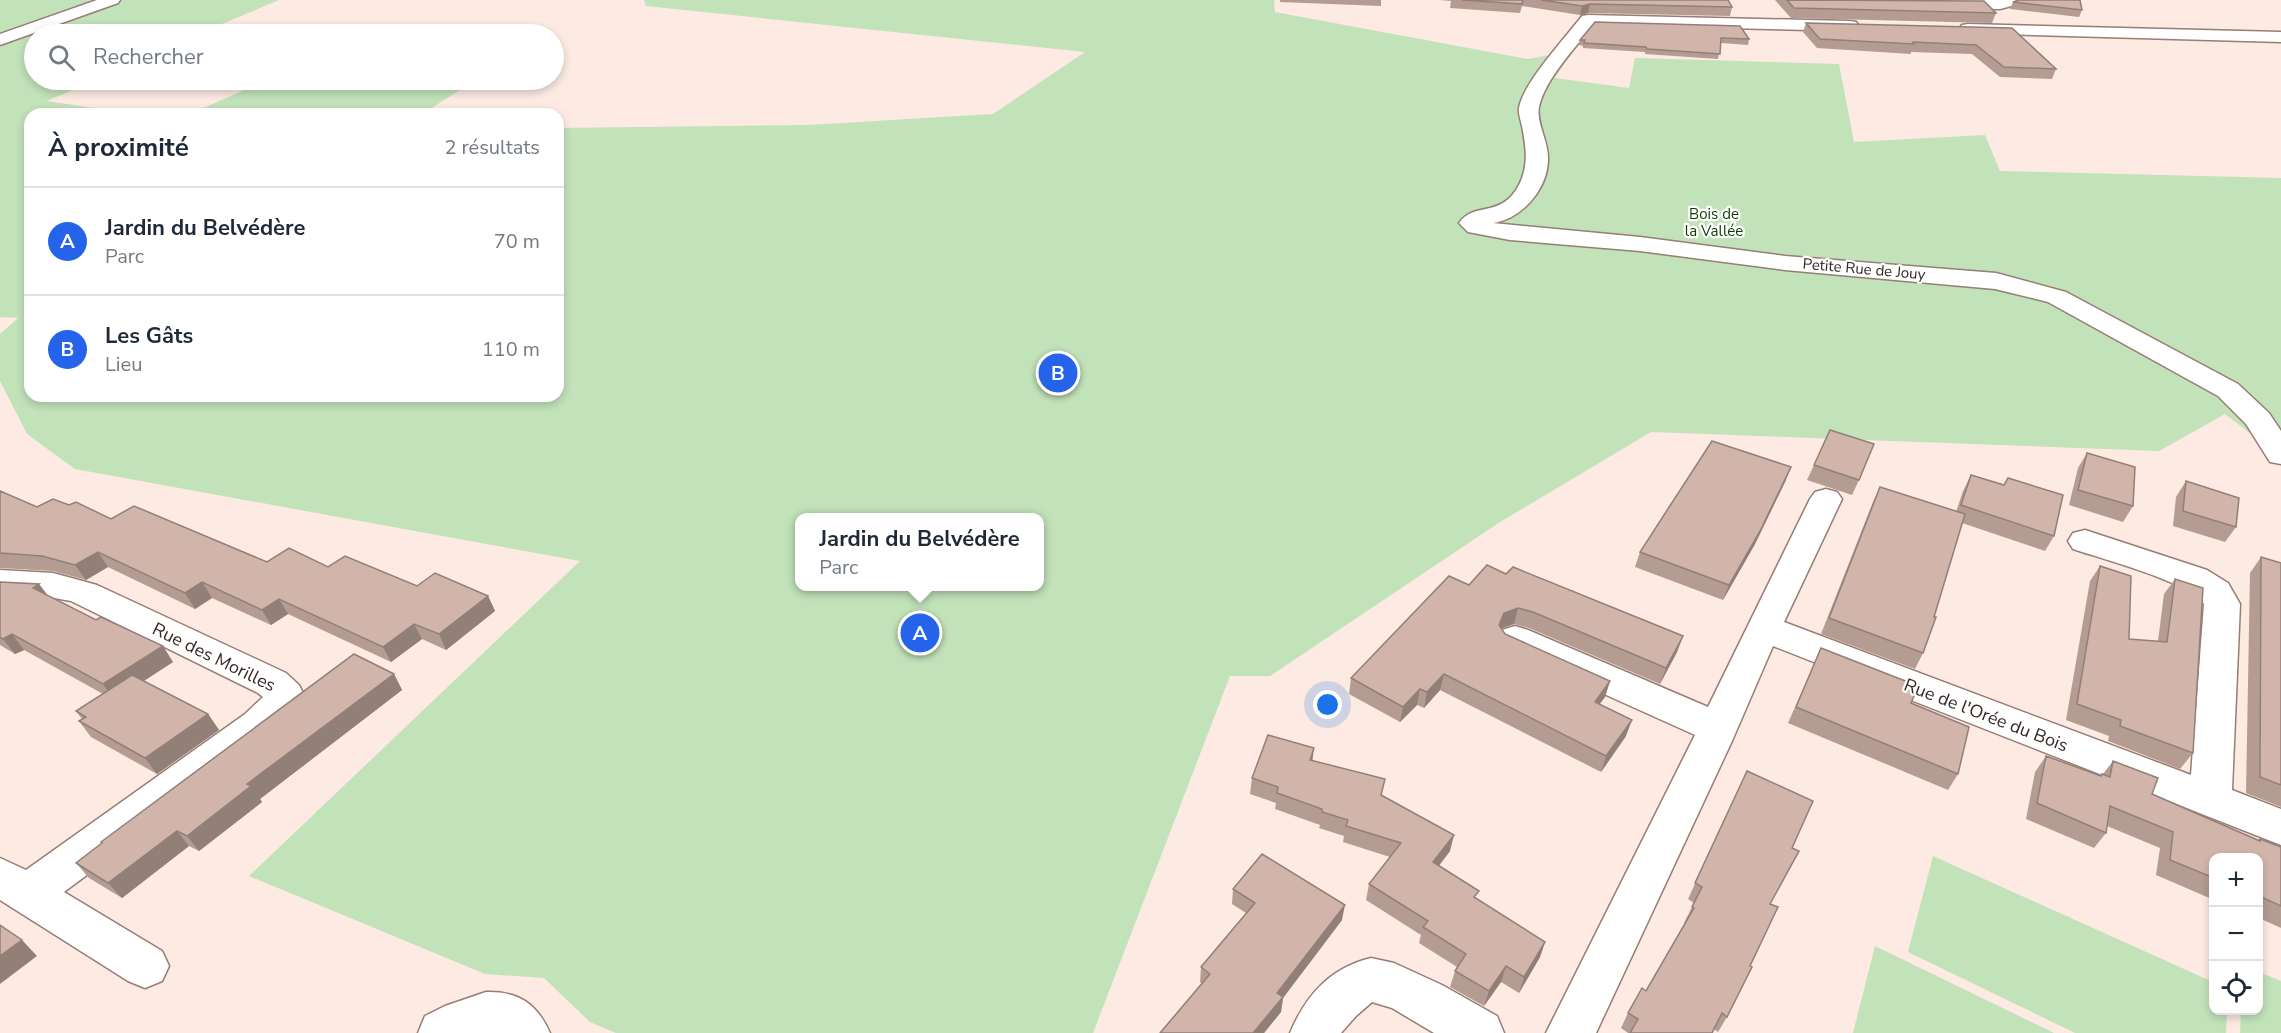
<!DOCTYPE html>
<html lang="fr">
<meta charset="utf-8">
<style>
:root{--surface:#fff;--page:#f2f2f3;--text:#1f2937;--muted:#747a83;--line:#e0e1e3;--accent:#2563eb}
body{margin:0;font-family:"Nunito Sans",sans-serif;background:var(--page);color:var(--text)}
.controls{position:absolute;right:18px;bottom:18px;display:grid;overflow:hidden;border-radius:12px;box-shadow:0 3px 9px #0003}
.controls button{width:54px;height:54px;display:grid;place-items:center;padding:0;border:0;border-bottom:2px solid var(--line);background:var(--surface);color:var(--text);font:30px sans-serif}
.you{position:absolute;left:1328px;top:705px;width:21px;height:21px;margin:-15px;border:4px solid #fff;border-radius:50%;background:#1a73e8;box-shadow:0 0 0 9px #1a73e833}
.badge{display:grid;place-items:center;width:39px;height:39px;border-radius:50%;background:var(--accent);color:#fff;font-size:20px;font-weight:700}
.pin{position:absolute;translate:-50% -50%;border:3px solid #fff;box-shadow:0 2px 6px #0006}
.popup{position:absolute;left:795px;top:513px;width:249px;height:78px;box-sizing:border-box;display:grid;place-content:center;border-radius:12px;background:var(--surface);filter:drop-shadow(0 2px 4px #0005);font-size:20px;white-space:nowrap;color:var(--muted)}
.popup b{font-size:22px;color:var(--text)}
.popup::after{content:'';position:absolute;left:50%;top:100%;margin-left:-12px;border:12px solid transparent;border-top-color:var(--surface)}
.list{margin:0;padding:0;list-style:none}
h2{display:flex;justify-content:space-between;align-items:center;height:78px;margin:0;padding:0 24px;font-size:26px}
h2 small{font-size:20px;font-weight:400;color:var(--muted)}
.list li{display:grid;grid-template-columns:39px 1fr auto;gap:18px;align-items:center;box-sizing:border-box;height:108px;padding:0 24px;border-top:2px solid var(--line)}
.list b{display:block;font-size:22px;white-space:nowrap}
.list p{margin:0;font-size:20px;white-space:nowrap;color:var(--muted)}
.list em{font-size:20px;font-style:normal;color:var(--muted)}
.icon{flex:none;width:33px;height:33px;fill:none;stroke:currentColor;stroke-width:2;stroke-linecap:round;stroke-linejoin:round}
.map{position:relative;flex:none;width:2281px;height:1033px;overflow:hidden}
.search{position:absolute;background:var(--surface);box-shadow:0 3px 9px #0003;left:24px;top:24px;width:540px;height:66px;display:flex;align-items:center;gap:15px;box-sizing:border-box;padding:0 21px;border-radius:33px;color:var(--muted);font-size:22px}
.panel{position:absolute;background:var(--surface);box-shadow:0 3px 9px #0003;left:24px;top:108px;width:540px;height:294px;border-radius:18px}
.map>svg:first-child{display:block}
</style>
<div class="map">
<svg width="2281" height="1033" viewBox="0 0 2281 1033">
<rect width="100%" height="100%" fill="#fceae3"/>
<g fill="#c2e2ba" fill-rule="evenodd">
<path d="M 0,0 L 279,0 L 198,34 L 34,34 L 34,80 L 95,80 L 47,101 L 133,114 L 30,114 L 30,396 L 558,396 L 558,128 L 808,125 L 993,114 L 1085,52 L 646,6 L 644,0 L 1274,0 L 1275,12 L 1528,59 L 1573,51 L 1555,78 L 1629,88 L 1635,58 L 1839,64 L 1854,142 L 1985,135 L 2000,171 L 2281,178 L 2281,457 L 2225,414 L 2159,451 L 1651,432 L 1500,522 L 1270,676 L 1230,676 L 1093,1033 L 616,1033 L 590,1022 L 544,978 L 485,974 L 249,876 L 580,561 L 75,469 L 27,434 L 0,381 L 0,334 L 18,318 L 0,317 ZM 800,518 L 1040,518 L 1040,586 L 800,586 Z"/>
<path d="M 267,80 L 425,80 L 468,85 L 422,114 L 190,114 Z"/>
<path d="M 1933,856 L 2213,982 L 2214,1010 L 2227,1011 L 2226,1033 L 2075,1033 L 1908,952 Z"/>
<path d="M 1875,946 L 2054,1033 L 1853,1033 Z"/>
<path d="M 2259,972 L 2281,981 L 2281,1033 L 2240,1033 L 2241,1011 L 2258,1010 Z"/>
</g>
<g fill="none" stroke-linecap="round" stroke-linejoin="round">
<g stroke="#977d73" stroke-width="3">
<g id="minor">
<path d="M 97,0 L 120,0 L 118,3 L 0,45 L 0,34 Z"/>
<path d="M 1941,0 L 2025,0 L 2023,3 L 2000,9 L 1935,8 L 1933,5 L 1935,2 Z"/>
<path d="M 1588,15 L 1850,21 L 1856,22 L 1859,26 L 1856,30 L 1850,31 L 1593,25 C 1576,47 1545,79 1539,107 C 1536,122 1548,141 1548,157 C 1549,188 1522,219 1493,223 L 1640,237 L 1785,256 L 1996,273 L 2066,292 L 2238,384 L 2269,413 L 2281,431 L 2281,464 L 2270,462 L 2246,424 L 2218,396 L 2048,302 L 1995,289 L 1785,270 L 1640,251 L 1510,240 L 1468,232 L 1459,223 C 1474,201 1501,219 1519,185 C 1529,165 1526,147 1522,126 C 1521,121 1518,113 1519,108 C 1523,83 1566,37 1582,16 Z"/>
<path d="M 1968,24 L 2281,32 L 2281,42 L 1962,33 L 1959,29 L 1962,25 Z"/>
<path d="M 1826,489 L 1837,492 L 1842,499 L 1784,622 L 2191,775 L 2204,604 C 2193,583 2099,558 2073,549 L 2068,541 L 2073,533 L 2085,530 L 2207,570 L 2228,583 L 2240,604 L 2232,790 L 2281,809 L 2281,845 L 1773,646 L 1732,741 L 1596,1033 L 1546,1033 L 1695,735 L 1502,648 L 1497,639 L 1502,630 L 1515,626 L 1528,630 L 1708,707 L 1810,499 L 1815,492 Z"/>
<path d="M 0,570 L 53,573 L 97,585 L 286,673 L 299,685 L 304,695 L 296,713 L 273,736 L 64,892 L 162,951 L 169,966 L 162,981 L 145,988 L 128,981 L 0,900 L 0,858 L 26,870 L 245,714 L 263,697 L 258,693 L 71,601 L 43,596 L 0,594 Z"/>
<path d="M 1371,958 L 1394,963 L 1442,985 L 1497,1016 L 1504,1033 L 1434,1033 L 1392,1008 L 1372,1002 L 1356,1016 L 1341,1033 L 1290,1033 C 1306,995 1330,968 1371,958 Z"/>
<path d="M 486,992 C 519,991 537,1004 550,1033 L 418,1033 L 425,1016 L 445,1006 Z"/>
</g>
</g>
<use href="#minor" fill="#fff" fill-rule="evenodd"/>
</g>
<g fill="#b49c93">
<path d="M 1280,0 L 1381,0 L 1381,6 L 1280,2 Z"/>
<path d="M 1440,0 L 1728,0 L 1732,7 L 1730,16 L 1588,13 L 1580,15 L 1522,6 L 1520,13 L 1450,8 L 1451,1 Z"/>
<path d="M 1775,0 L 1893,0 L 1996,13 L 1992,23 L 1791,18 Z"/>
<path d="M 2013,2 L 2082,10 L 2079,17 L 2010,9 Z"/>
<path d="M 1595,22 L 1749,39 L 1748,45 L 1721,43 L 1718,59 L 1645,54 L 1645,52 L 1583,48 L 1583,46 L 1579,45 L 1580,40 Z"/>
<path d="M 1806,23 L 2012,28 L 2056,69 L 2052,79 L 2000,77 L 1972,54 L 1911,52 L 1911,54 L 1817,48 L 1803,32 Z"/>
<path d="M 2087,453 L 2133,506 L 2123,522 L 2069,505 L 2078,468 Z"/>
<path d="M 1814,465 L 1859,480 L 1852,495 L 1807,480 Z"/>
<path d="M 1791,467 L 1785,482 L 1755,544 L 1723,600 L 1635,567 L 1640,552 Z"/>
<path d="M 1971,475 L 2004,485 L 2008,478 L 2054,536 L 2045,551 L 1962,523 L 1923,653 L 1915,669 L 1821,634 L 1873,502 L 1880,487 L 1956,512 L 1963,491 Z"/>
<path d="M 2186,481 L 2236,527 L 2225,542 L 2173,526 L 2176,497 Z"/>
<path d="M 0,491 L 37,507 L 69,505 L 111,519 L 267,562 L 328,567 L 417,586 L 488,596 L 495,611 L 446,650 L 422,639 L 391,662 L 288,614 L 271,625 L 212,598 L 195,609 L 108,567 L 86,580 L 53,571 L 0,568 Z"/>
<path d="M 2261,557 L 2281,563 L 2281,807 L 2246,793 L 2250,573 Z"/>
<path d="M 2100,566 L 2129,639 L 2158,641 L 2164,594 L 2175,579 L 2193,753 L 2180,769 L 2108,741 L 2109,736 L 2066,720 L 2090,581 Z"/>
<path d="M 1506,574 L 1683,636 L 1677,652 L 1660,684 L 1529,628 L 1514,624 L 1501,628 L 1505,634 L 1610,681 L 1605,697 L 1599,704 L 1626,736 L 1601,772 L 1440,690 L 1424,708 L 1417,705 L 1400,722 L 1349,694 L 1351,678 L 1469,585 Z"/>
<path d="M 0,582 L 39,584 L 48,596 L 173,662 L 144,681 L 208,714 L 219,730 L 157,774 L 91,737 L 79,721 L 82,719 L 76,711 L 103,694 L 24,650 L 15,654 L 0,645 Z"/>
<path d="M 1821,648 L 1912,687 L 1911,703 L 1958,774 L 1948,790 L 1788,723 Z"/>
<path d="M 394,674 L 402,690 L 260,799 L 262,802 L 199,851 L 189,846 L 122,898 L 89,878 L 76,863 Z"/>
<path d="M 2046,756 L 2100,776 L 2102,774 L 2103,774 L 2113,761 L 2152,794 L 2258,840 L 2260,839 L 2281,847 L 2281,928 L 2259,918 L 2259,858 L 2214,858 L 2214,900 L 2156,875 L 2160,848 L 2107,826 L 2106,833 L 2094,848 L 2026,819 L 2035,772 Z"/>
<path d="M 1313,761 L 1382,796 L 1450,851 L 1439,866 L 1476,899 L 1545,942 L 1540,957 L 1519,993 L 1501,982 L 1484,1006 L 1450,987 L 1455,971 L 1457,967 L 1419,943 L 1421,935 L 1366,900 L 1369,884 L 1390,857 L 1343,842 L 1344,836 L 1319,828 L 1320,825 L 1275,809 L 1276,803 L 1250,794 L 1252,778 Z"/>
<path d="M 1747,771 L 1792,848 L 1727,1017 L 1718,1032 L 1714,1029 L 1712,1033 L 1628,1033 L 1621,1028 L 1628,1013 L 1646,991 L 1685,923 L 1684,923 L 1694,903 L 1688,899 Z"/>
<path d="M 1233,889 L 1342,920 L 1283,998 L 1281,1012 L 1264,1033 L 1160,1033 L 1202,984 L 1200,982 L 1201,967 L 1246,913 L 1232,904 Z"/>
</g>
<g fill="#927f78">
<path d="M 1590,4 L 1588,13 L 1580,15 L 1582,6 Z"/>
<path d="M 1791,467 L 1785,482 L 1755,544 L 1723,600 L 1729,585 Z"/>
<path d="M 98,552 L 108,567 L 86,580 L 75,565 Z"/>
<path d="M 202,582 L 212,598 L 195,609 L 185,593 Z"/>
<path d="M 39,584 L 51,600 L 33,588 Z"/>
<path d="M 488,596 L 495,611 L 446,650 L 439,634 Z"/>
<path d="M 279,599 L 288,614 L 271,625 L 262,610 Z"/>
<path d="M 1518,608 L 1514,624 L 1500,629 L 1499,625 L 1504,613 Z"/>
<path d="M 414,624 L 422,639 L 391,662 L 383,647 Z"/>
<path d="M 12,634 L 24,650 L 15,654 L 3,639 Z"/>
<path d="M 1683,636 L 1677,652 L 1660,684 L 1666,668 Z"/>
<path d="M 163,646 L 173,662 L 114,700 L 103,684 Z"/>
<path d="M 394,674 L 402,690 L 260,799 L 262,802 L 199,851 L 187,836 L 247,784 Z"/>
<path d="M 1444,674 L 1440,690 L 1424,708 L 1427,692 Z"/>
<path d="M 1610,681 L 1605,697 L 1590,717 L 1595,702 Z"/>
<path d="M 1420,689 L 1417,705 L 1400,722 L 1403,707 Z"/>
<path d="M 208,714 L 219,730 L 157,774 L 145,758 Z"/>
<path d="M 1632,720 L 1626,736 L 1601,772 L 1606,756 Z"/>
<path d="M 1314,748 L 1312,764 L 1310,760 Z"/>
<path d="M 177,831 L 189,846 L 122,898 L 108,883 Z"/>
<path d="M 1454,835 L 1450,851 L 1429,878 L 1433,862 Z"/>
<path d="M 1345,905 L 1342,920 L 1283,998 L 1281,1012 L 1264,1033 L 1253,1033 L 1277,993 Z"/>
<path d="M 22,940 L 37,956 L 0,984 L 0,956 Z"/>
<path d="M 1545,942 L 1540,957 L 1519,993 L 1524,977 Z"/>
<path d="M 1506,966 L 1501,982 L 1484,1006 L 1489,991 Z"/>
</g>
<g fill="#d1b5ab" stroke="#927f78" stroke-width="1.5">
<path d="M 1462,0 L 1523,0 L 1522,4 Z"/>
<path d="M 1541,0 L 1728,0 L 1732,7 L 1590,4 L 1582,6 Z"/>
<path d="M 1787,0 L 1984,1 L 1996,13 L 1794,8 Z"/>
<path d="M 2019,0 L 2080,0 L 2082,10 L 2013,2 Z"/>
<path d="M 1595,22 L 1740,26 L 1749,39 L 1721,38 L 1720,54 L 1647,49 L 1646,47 L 1584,43 L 1585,40 L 1580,40 Z"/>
<path d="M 1806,23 L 2012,28 L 2056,69 L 2004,67 L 1976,45 L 1913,42 L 1914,44 L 1820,39 Z"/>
<path d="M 1830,430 L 1874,444 L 1859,480 L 1814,465 Z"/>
<path d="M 1712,441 L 1791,467 L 1761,529 L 1729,585 L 1640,552 Z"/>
<path d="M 2087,453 L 2135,467 L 2133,506 L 2078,490 Z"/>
<path d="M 1971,475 L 2004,485 L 2008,478 L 2063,495 L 2054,536 L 1961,505 Z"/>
<path d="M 2186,481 L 2239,498 L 2236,527 L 2183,511 Z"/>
<path d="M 1880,487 L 1965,514 L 1934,617 L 1936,617 L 1923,653 L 1829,618 Z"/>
<path d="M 0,491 L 37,507 L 53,499 L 69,505 L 76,502 L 111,519 L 134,506 L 267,562 L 289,548 L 328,567 L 345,556 L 417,586 L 435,573 L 488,596 L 439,634 L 414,624 L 383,647 L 279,599 L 262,610 L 202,582 L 185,593 L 98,552 L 75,565 L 42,556 L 0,553 Z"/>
<path d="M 2261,557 L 2281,563 L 2281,785 L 2260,777 Z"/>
<path d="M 1487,565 L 1506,574 L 1513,567 L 1683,636 L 1666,668 L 1533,612 L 1518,608 L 1504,613 L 1499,625 L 1505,634 L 1610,681 L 1595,702 L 1632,720 L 1606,756 L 1444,674 L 1427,692 L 1420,689 L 1403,707 L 1351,678 L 1449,576 L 1469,585 Z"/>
<path d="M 2100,566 L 2131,576 L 2129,639 L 2167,642 L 2175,579 L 2203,588 L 2193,753 L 2120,726 L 2121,720 L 2077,704 Z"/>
<path d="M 0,582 L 39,584 L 33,588 L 96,620 L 101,617 L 163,646 L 103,684 L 12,634 L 3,639 L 0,637 Z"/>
<path d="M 1821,648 L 1913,684 L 1912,687 L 1917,689 L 1911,703 L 1969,727 L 1958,774 L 1796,707 Z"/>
<path d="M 354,654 L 394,674 L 247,784 L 251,786 L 187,836 L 177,831 L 108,883 L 76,863 L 102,843 L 101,842 Z"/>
<path d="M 132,675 L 208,714 L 145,758 L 79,721 L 86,717 L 76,711 Z"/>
<path d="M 1268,735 L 1314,748 L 1310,760 L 1385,779 L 1381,795 L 1454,835 L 1433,862 L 1479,891 L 1474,897 L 1545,942 L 1524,977 L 1506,966 L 1489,991 L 1455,971 L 1466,954 L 1423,927 L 1428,921 L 1369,884 L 1401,843 L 1346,826 L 1348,820 L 1322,812 L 1322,809 L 1277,793 L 1278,787 L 1252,778 Z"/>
<path d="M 2046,756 L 2101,776 L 2102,774 L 2110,777 L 2113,761 L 2158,778 L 2152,794 L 2260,841 L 2260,839 L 2281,847 L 2281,906 L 2259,896 L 2259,858 L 2214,858 L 2214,878 L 2170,860 L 2173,832 L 2110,806 L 2106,833 L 2037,803 Z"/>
<path d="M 1747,771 L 1813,801 L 1792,848 L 1799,851 L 1770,904 L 1778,907 L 1750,966 L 1752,967 L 1727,1017 L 1722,1013 L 1712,1033 L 1630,1033 L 1638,1019 L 1628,1013 L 1642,988 L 1646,991 L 1694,908 L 1692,907 L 1702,887 L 1695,883 Z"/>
<path d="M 1262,854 L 1345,905 L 1277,993 L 1283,997 L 1253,1033 L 1160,1033 L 1210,974 L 1201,967 L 1255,903 L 1233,889 Z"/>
<path d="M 0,925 L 22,940 L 0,956 Z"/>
</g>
<g text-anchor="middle" stroke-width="4.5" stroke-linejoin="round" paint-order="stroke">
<g font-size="15" fill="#0d3a00" stroke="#fff">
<text x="1714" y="219">Bois de<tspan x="1714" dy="17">la Vallée</tspan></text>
</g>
<g font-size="15" fill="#332824" stroke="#fff">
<text transform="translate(1864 269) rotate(5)" y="5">Petite Rue de Jouy</text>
</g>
<g font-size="18" fill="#332824" stroke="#fff">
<text transform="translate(214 657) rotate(26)" y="6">Rue des Morilles</text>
<text transform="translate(1986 715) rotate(21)" y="6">Rue de l'Orée du Bois</text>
</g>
</g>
</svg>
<div class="controls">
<button>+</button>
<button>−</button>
<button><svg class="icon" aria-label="locate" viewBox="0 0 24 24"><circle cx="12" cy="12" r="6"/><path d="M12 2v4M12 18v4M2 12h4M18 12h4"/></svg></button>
</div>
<div class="you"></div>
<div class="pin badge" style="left:920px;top:633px">A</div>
<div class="popup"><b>Jardin du Belvédère</b>Parc</div>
<div class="pin badge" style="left:1058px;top:373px">B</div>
<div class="search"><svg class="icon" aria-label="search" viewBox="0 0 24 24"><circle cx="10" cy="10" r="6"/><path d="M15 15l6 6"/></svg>Rechercher</div>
<section class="panel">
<h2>À proximité<small>2 résultats</small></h2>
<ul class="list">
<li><span class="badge">A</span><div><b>Jardin du Belvédère</b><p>Parc</p></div><em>70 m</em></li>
<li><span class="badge">B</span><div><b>Les Gâts</b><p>Lieu</p></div><em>110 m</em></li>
</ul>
</section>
</div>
